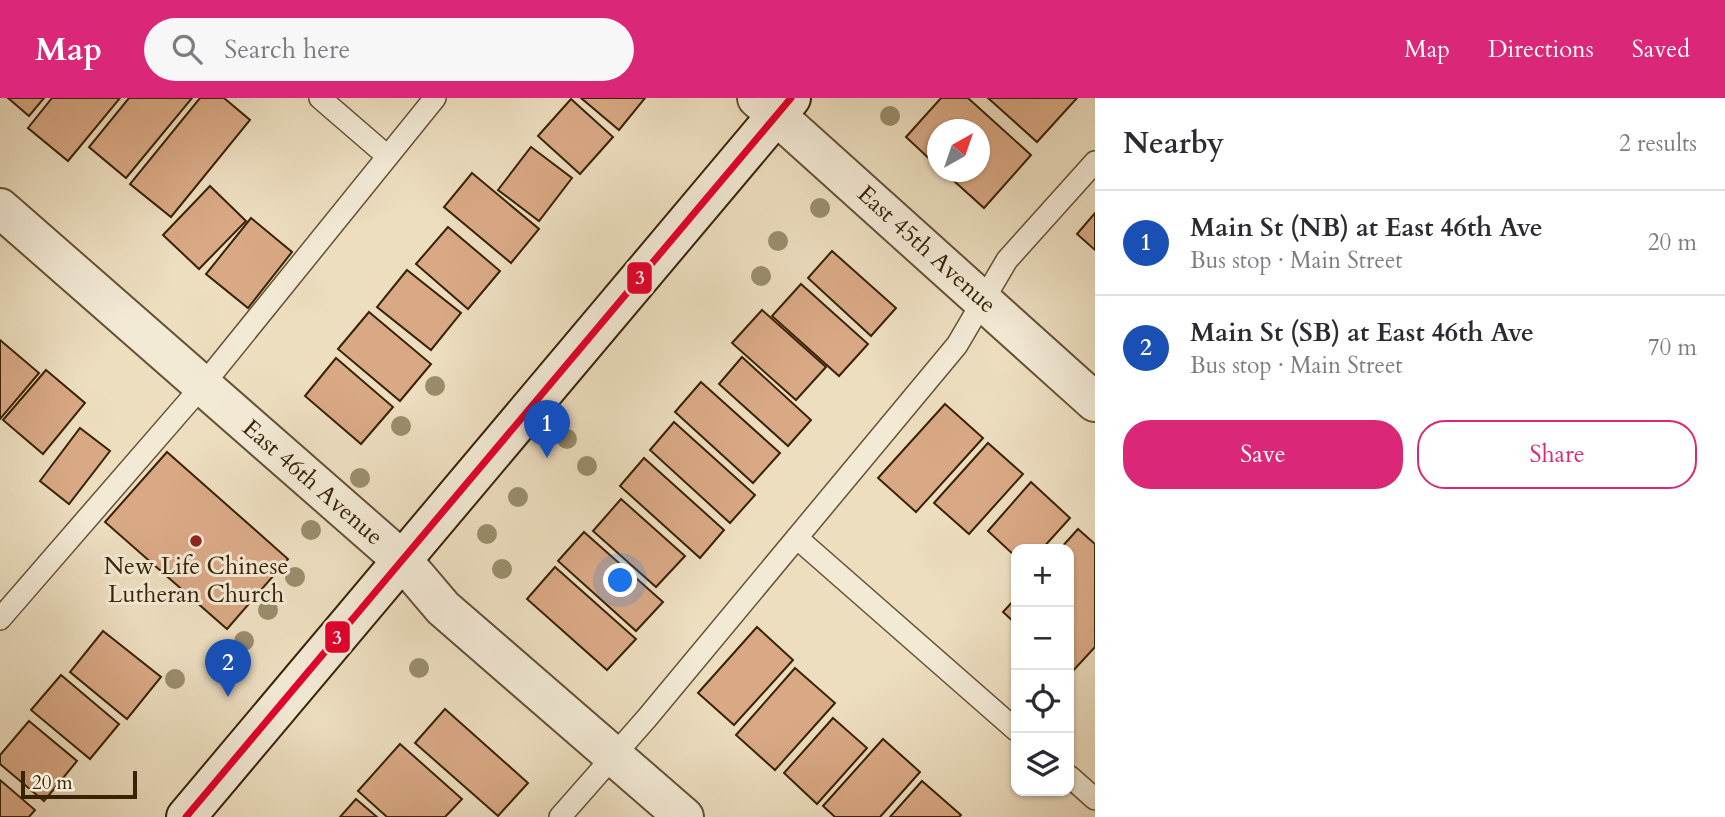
<!DOCTYPE html>
<meta charset="utf-8">
<style>
:root{--surface:#fff;--page:#f7f7f7;--text:#2b2b33;--muted:#7c7c81;--line:#e1e1e2;--accent:#db2777}
body{margin:0;font-family:Cardo,serif;background:var(--page);color:var(--text)}
.controls{position:absolute;right:21px;bottom:21px;display:grid;overflow:hidden;border-radius:14px;box-shadow:0 2px 5px #0004}
.controls button{width:63px;height:63px;display:grid;place-items:center;padding:0;border:0;border-bottom:2px solid var(--line);background:var(--surface);color:var(--text);font:35px sans-serif}
.compass{position:absolute;left:927px;top:21px;width:63px;height:63px;border-radius:50%;background:var(--surface);box-shadow:0 2px 5px #0004;rotate:40deg}
.scale{position:absolute;left:21px;bottom:18px;width:116px;box-sizing:border-box;padding-left:7px;border:4px solid #382304;border-top:0;font-size:19px;line-height:24px;white-space:nowrap;color:#382304;-webkit-text-stroke:5px #f3ead6;paint-order:stroke}
.you{position:absolute;left:621px;top:483px;width:24px;height:24px;margin:-18px;border:5px solid #fff;border-radius:50%;background:#1a73e8;box-shadow:0 0 0 10px #1a73e833}
.badge{display:grid;place-items:center;width:46px;height:46px;border-radius:50%;background:var(--accent);color:#fff;font-size:23px;font-weight:700}
.pin{position:absolute;translate:-50% -58px;filter:drop-shadow(0 2px 4px #0008)}
.pin::after{content:'';position:absolute;top:37px;width:24px;height:21px;background:inherit;clip-path:polygon(0 0,100% 0,50% 100%)}
.list{margin:0;padding:0;list-style:none}
h2{display:flex;justify-content:space-between;align-items:center;height:91px;margin:0;padding:0 28px;font-size:30px}
h2 small{font-size:23px;font-weight:400;color:var(--muted)}
.list li{display:grid;grid-template-columns:46px 1fr auto;gap:21px;align-items:center;box-sizing:border-box;height:105px;padding:0 28px;border-top:2px solid var(--line)}
.list b{display:block;font-size:26px;white-space:nowrap}
.list p{margin:0;font-size:23px;white-space:nowrap;color:var(--muted)}
.list em{font-size:23px;font-style:normal;color:var(--muted)}
.actions{display:flex;gap:14px;padding:21px 28px}
.actions a{flex:1;padding:16px 0;border:2px solid var(--accent);border-radius:28px;text-align:center;font-size:24px;color:var(--accent)}
.actions .main{background:var(--accent);color:#fff}
.icon{flex:none;width:38px;height:38px;fill:none;stroke:currentColor;stroke-width:2;stroke-linecap:round;stroke-linejoin:round}
.map{position:relative;flex:none;width:1095px;height:719px;overflow:hidden}
header{display:flex;align-items:center;gap:42px;box-sizing:border-box;height:98px;padding:0 35px;background:var(--accent);color:#fff}
header strong{font-size:33px}
nav{display:flex;gap:38px;margin-inline-start:auto;font-size:24px}
.search{width:490px;height:63px;background:var(--page);display:flex;align-items:center;gap:18px;box-sizing:border-box;padding:0 24px;border-radius:38px;color:var(--muted);font-size:26px}
main{display:flex}
aside{flex:1;background:var(--surface)}
.map>svg:first-child{display:block}
</style>
<header>
<strong>Map</strong>
<div class="search"><svg class="icon" aria-label="search" viewBox="0 0 24 24"><circle cx="10" cy="10" r="6"/><path d="M15 15l6 6"/></svg>Search here</div>
<nav><a>Map</a><a>Directions</a><a>Saved</a></nav>
</header>
<main>
<div class="map">
<svg width="1095" height="719" viewBox="0 0 1095 719">
<rect width="100%" height="100%" fill="#eddec0"/>
<filter id="stains"><feTurbulence type="fractalNoise" baseFrequency=".00286" numOctaves="4"/><feColorMatrix values="0 0 0 0 .2 0 0 0 0 .09 0 0 0 0 .02 0 0 0 .5 -.17"/></filter>
<radialGradient id="worn" r=".72"><stop offset=".6" stop-color="#630" stop-opacity="0"/><stop offset="1" stop-color="#630" stop-opacity=".3"/></radialGradient>
<g fill="#d9a985" stroke="#382304" stroke-width="2">
<path d="M 8,0 L 44,0 L 29,18 Z"/>
<path d="M 52,0 L 120,0 L 68,63 L 28,30 Z"/>
<path d="M 129,0 L 192,0 L 126,80 L 89,49 Z"/>
<path d="M 200,0 L 224,0 L 250,22 L 171,119 L 130,86 Z"/>
<path d="M 581,0 L 645,0 L 619,32 Z"/>
<path d="M 941,0 L 968,0 L 1031,57 L 984,110 L 944,74 L 979,74 L 979,32 L 937,32 L 937,68 L 906,39 Z"/>
<path d="M 988,0 L 1077,0 L 1037,44 Z"/>
<path d="M 571,1 L 613,39 L 580,76 L 538,38 Z"/>
<path d="M 531,49 L 572,80 L 539,123 L 498,92 Z"/>
<path d="M 472,75 L 539,131 L 511,165 L 444,109 Z"/>
<path d="M 210,88 L 246,123 L 199,171 L 163,137 Z"/>
<path d="M 1095,115 L 1095,152 L 1077,136 Z"/>
<path d="M 251,120 L 292,154 L 248,210 L 206,176 Z"/>
<path d="M 448,129 L 500,173 L 468,211 L 416,166 Z"/>
<path d="M 832,153 L 896,210 L 871,238 L 808,180 Z"/>
<path d="M 407,172 L 461,215 L 431,252 L 377,209 Z"/>
<path d="M 801,186 L 868,246 L 839,278 L 772,218 Z"/>
<path d="M 762,212 L 826,269 L 796,302 L 732,245 Z"/>
<path d="M 369,214 L 431,266 L 400,303 L 338,251 Z"/>
<path d="M 0,242 L 39,275 L 0,321 Z"/>
<path d="M 742,259 L 811,322 L 788,348 L 719,286 Z"/>
<path d="M 336,260 L 393,309 L 361,346 L 305,298 Z"/>
<path d="M 46,272 L 85,305 L 43,356 L 3,322 Z"/>
<path d="M 701,284 L 780,355 L 753,385 L 675,314 Z"/>
<path d="M 945,306 L 983,340 L 916,414 L 878,380 Z"/>
<path d="M 674,324 L 755,397 L 730,425 L 650,352 Z"/>
<path d="M 80,330 L 110,353 L 69,406 L 40,383 Z"/>
<path d="M 988,345 L 1023,376 L 969,436 L 934,405 Z"/>
<path d="M 167,354 L 288,461 L 227,531 L 105,424 Z"/>
<path d="M 644,360 L 724,432 L 700,460 L 620,388 Z"/>
<path d="M 1031,384 L 1070,420 L 1042,451 L 1016,451 L 1016,459 L 988,433 Z"/>
<path d="M 621,401 L 685,458 L 656,489 L 593,433 Z"/>
<path d="M 1078,431 L 1095,446 L 1095,549 L 1071,575 L 1069,451 L 1060,451 Z"/>
<path d="M 584,434 L 663,504 L 636,533 L 558,463 Z"/>
<path d="M 555,469 L 636,541 L 607,572 L 527,501 Z"/>
<path d="M 1016,500 L 1016,526 L 1003,514 Z"/>
<path d="M 757,529 L 793,562 L 734,627 L 698,595 Z"/>
<path d="M 103,533 L 161,579 L 127,621 L 70,574 Z"/>
<path d="M 795,570 L 835,605 L 775,672 L 736,637 Z"/>
<path d="M 61,577 L 119,626 L 90,661 L 31,612 Z"/>
<path d="M 445,611 L 528,685 L 498,718 L 415,645 Z"/>
<path d="M 833,620 L 867,650 L 817,706 L 784,675 Z"/>
<path d="M 29,623 L 77,663 L 44,703 L 0,666 L 0,657 Z"/>
<path d="M 883,641 L 920,674 L 880,719 L 835,719 L 823,708 Z"/>
<path d="M 400,646 L 462,701 L 445,719 L 387,719 L 358,693 Z"/>
<path d="M 0,682 L 35,712 L 29,719 L 0,719 Z"/>
<path d="M 922,683 L 961,717 L 959,719 L 890,719 Z"/>
<path d="M 356,701 L 377,719 L 340,719 Z"/>
</g>
<g fill="none" stroke-linecap="round" stroke-linejoin="round">
<g stroke="#655233" stroke-width="24">
<g id="service">
<path d="M 320,0 L 386,57"/>
<path d="M 797,440 L 1016,632"/>
<path d="M 0,521 L 203,287 L 435,0"/>
<path d="M 1069,678 L 1095,701"/>
<path d="M 560,719 L 647,620 L 957,247 L 1007,162 L 1095,64"/>
</g>
</g>
<g stroke="#655233" stroke-width="42">
<g id="minor">
<path d="M 757,0 L 1095,304"/>
<path d="M 0,110 L 403,463 L 443,510 L 684,719"/>
</g>
</g>
<g stroke="#382304" stroke-width="42">
<path id="secondary" d="M 186,719 L 791,0"/>
</g>
<use href="#service" stroke="#f3ead6" stroke-width="21"/>
<use href="#minor" stroke="#f3ead6" stroke-width="38"/>
<use href="#secondary" stroke="#f3ead6" stroke-width="38"/>
<g stroke="#f3ead6" stroke-width="12">
<path id="bus-1" d="M 186,719 L 791,0"/>
</g>
<use href="#bus-1" stroke="#e4002b" stroke-width="7"/>
</g>
<g fill="#9a8d6c">
<circle cx="890" cy="18" r="10"/>
<circle cx="820" cy="110" r="10"/>
<circle cx="778" cy="143" r="10"/>
<circle cx="761" cy="178" r="10"/>
<circle cx="435" cy="288" r="10"/>
<circle cx="401" cy="328" r="10"/>
<circle cx="567" cy="341" r="10"/>
<circle cx="587" cy="368" r="10"/>
<circle cx="360" cy="380" r="10"/>
<circle cx="518" cy="399" r="10"/>
<circle cx="311" cy="432" r="10"/>
<circle cx="487" cy="436" r="10"/>
<circle cx="502" cy="471" r="10"/>
<circle cx="295" cy="479" r="10"/>
<circle cx="268" cy="512" r="10"/>
<circle cx="244" cy="543" r="10"/>
<circle cx="419" cy="570" r="10"/>
<circle cx="175" cy="581" r="10"/>
</g>
<circle fill="#8f2418" stroke="#f3ead6" stroke-width="2.5" cx="196" cy="443" r="7"/>
<g text-anchor="middle" stroke-width="6" stroke-linejoin="round" paint-order="stroke">
<g font-size="24" fill="#382304" stroke="#f3ead6">
<text transform="translate(927 151) rotate(42)" y="8">East 45th Avenue</text>
<text transform="translate(313 384) rotate(41)" y="8">East 46th Avenue</text>
</g>
<g font-size="24" fill="#382304" stroke="#f3ead6">
<text x="196" y="476">New Life Chinese<tspan x="196" dy="28">Lutheran Church</tspan></text>
</g>
</g>
<g stroke="#f3ead6" stroke-width="2.5">
<rect x="626" y="163" width="27" height="34" rx="7" fill="#e4002b"/>
<rect x="324" y="522" width="27" height="34" rx="7" fill="#e4002b"/>
</g>
<g font-size="19" text-anchor="middle" font-weight="bold" fill="#fff">
<text x="640" y="186">3</text>
<text x="337" y="546">3</text>
</g>
<rect width="100%" height="100%" filter="url(#stains)"/>
<rect width="100%" height="100%" fill="url(#worn)"/>
</svg>
<div class="controls">
<button>+</button>
<button>−</button>
<button><svg class="icon" aria-label="locate" viewBox="0 0 24 24"><circle cx="12" cy="12" r="6"/><path d="M12 2v4M12 18v4M2 12h4M18 12h4"/></svg></button>
<button><svg class="icon" aria-label="layers" viewBox="0 0 24 24"><path d="M12 4l9 5-9 5-9-5zM3 14l9 5 9-5"/></svg></button>
</div>
<svg class="compass" viewBox="-18 -18 36 36"><path d="M0-13l5 13h-10z" fill="#e53935"/><path d="M0 13l5-13h-10z" fill="#7c7c81"/></svg>
<div class="scale">20 m</div>
<div class="you"></div>
<div class="pin badge" style="left:547px;top:360px;background:#1a4fb4">1</div>
<div class="pin badge" style="left:228px;top:599px;background:#1a4fb4">2</div>
</div>
<aside>
<h2>Nearby<small>2 results</small></h2>
<ul class="list">
<li><span class="badge" style="background:#1a4fb4">1</span><div><b>Main St (NB) at East 46th Ave</b><p>Bus stop · Main Street</p></div><em>20 m</em></li>
<li><span class="badge" style="background:#1a4fb4">2</span><div><b>Main St (SB) at East 46th Ave</b><p>Bus stop · Main Street</p></div><em>70 m</em></li>
</ul>
<div class="actions"><a class="main">Save</a><a>Share</a></div>
</aside>
</main>
